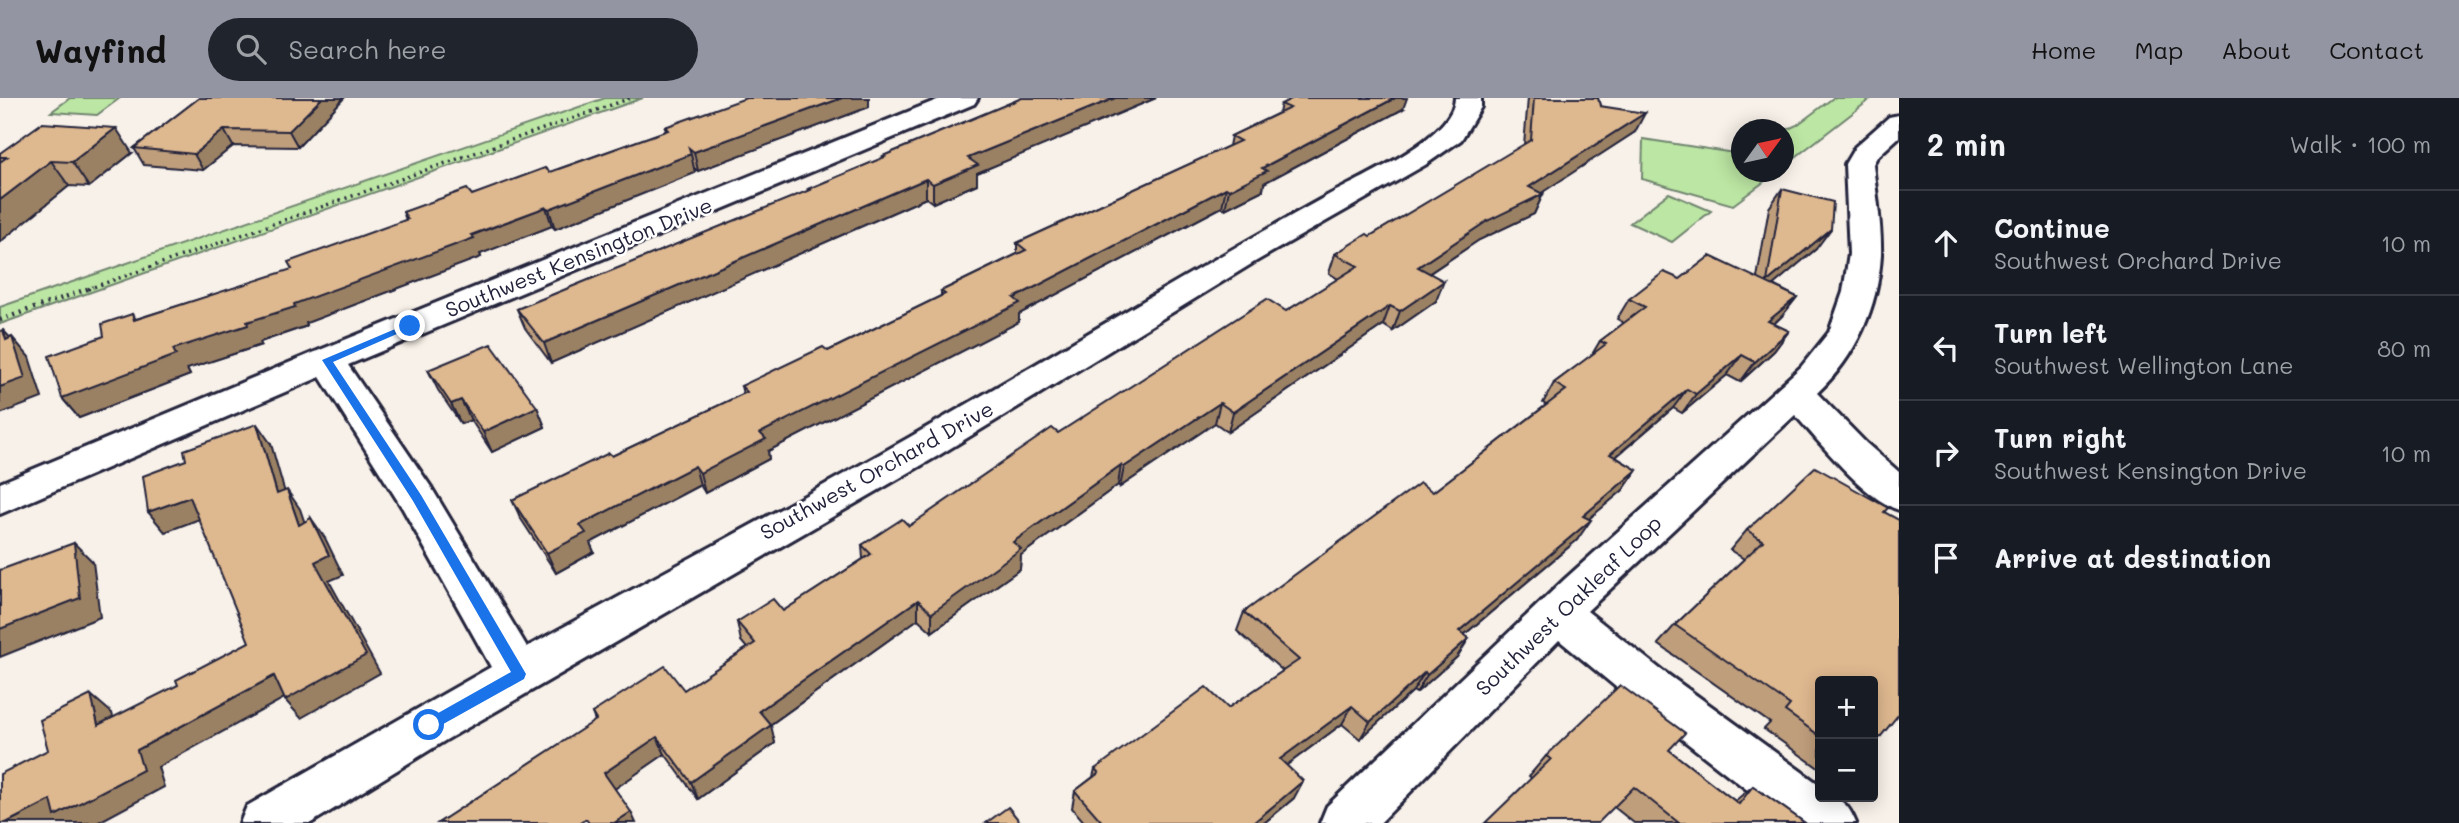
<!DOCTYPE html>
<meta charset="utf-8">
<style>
:root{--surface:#171b24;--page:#20242c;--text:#f1f3f6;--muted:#9ea1a6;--line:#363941;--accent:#9495a2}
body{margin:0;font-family:Mali,sans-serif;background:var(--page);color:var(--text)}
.controls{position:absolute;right:21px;bottom:21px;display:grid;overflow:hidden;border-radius:7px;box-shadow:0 4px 18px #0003}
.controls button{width:63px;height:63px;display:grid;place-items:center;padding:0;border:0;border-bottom:2px solid var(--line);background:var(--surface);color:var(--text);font:35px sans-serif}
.compass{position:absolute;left:1731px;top:21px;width:63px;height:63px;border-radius:50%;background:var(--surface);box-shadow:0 4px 18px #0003;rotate:57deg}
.stop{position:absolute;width:21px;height:21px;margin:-16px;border:5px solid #1a73e8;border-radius:50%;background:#fff}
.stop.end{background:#1a73e8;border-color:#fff;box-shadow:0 2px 7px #0008}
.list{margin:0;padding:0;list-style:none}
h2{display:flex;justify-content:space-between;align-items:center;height:91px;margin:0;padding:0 28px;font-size:30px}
h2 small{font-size:23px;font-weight:400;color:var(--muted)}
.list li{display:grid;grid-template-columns:46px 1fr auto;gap:21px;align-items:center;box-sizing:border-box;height:105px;padding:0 28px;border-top:2px solid var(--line)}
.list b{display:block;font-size:26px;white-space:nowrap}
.list p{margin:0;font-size:23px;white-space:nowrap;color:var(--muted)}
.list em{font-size:23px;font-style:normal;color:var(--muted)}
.icon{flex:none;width:38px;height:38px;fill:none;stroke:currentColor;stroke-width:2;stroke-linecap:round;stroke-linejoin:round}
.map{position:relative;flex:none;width:1899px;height:725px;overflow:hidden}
header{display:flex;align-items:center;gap:42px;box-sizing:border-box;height:98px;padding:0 35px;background:var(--accent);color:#111}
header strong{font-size:33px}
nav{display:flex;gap:38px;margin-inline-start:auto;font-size:24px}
.search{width:490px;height:63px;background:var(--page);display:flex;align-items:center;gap:18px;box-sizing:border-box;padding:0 24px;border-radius:38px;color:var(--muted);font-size:26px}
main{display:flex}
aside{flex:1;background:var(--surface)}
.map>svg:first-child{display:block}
</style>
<header>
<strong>Wayfind</strong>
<div class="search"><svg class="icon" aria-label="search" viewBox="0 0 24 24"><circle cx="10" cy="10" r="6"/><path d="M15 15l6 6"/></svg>Search here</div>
<nav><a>Home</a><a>Map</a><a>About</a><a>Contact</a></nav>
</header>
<main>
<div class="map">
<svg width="1899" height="725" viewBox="0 0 1899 725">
<rect width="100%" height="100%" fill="#f8f1e9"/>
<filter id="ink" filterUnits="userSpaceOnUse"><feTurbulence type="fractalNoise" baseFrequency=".0143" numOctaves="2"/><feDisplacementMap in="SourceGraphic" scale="14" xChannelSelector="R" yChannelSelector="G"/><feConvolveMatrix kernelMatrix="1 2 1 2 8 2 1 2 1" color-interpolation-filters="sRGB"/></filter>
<g filter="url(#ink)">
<g fill="#bce6a3" stroke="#6f846f" stroke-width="2">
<path d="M 70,0 L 120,0 L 97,17 L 51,14 Z"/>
<path d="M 605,0 L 643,0 L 0,226 L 0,209 Z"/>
<path d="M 1833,0 L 1872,0 L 1784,68 L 1784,33 L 1797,27 Z"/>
<path d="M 1643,41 L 1734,55 L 1741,52 L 1742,74 L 1777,74 L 1733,107 L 1642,81 Z"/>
<path d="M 1669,95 L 1711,113 L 1672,144 L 1630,125 Z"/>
</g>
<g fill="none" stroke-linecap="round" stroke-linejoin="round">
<g stroke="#22223b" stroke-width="6">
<g id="street">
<path d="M 942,0 L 978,0 L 974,6 L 348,267 L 431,389 L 527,549 C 655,479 783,411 910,339 C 1049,260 1185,176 1325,99 C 1358,81 1454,40 1455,0 L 1481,0 L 1481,9 L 1461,42 L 1425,67 L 1253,165 L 936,359 L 446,642 L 311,725 L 240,725 L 247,708 L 491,569 L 403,411 L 320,279 L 0,416 L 0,385 L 315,254 Z"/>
<path d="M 1899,17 L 1899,39 L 1877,59 L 1873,66 C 1876,96 1882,127 1881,157 C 1878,209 1856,259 1817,295 L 1866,345 L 1899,374 L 1899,412 C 1864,401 1820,344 1795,317 L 1587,513 L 1660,571 L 1820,687 L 1820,699 C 1842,699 1848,706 1856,725 L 1790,725 L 1628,599 L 1559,542 L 1380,725 L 1320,725 L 1327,708 L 1565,481 L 1801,269 L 1829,234 L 1843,194 L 1849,156 L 1845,66 L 1855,49 L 1889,19 Z"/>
</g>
</g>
<path stroke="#22223b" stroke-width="3.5" stroke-dasharray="2 4.5" stroke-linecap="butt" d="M 88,191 L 631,0"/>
<path stroke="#22223b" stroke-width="4.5" stroke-dasharray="2 5" stroke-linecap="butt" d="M 0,222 L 93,189"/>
<use href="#street" fill="#fff" fill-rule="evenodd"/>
</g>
<g fill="#bf9e7b" stroke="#22223b" stroke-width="2">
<path d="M 199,0 L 344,0 L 298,49 L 233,48 L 203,72 L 144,67 L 134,50 Z"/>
<path d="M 1022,0 L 1156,0 L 977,75 L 977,86 L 933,105 L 926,100 L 551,265 L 525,230 L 517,211 L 808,93 L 808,91 L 883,60 L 883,58 Z"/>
<path d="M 1528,0 L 1598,0 L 1600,8 L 1635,34 L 1540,95 L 1543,96 L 1534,116 L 1479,142 L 1430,175 L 1436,203 L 1393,233 L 1383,227 L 1228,334 L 1215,325 L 1120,389 L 1118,387 L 1021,457 L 1020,471 L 932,534 L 918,521 L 770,627 L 775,645 L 698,701 L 665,656 L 615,690 L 438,725 L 595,623 L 592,615 L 684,592 L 747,550 L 741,543 L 737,524 L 783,513 L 863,461 L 862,447 L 909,428 L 1058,335 L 1286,213 L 1338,181 L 1329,175 L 1335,156 L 1370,138 L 1524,47 Z"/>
<path d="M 1281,6 L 1403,11 L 1264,85 L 1263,92 L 1225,111 L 1222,109 L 1019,216 L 1019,224 L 768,353 L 769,361 L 705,395 L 700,387 L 590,445 L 594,454 L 556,475 L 521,421 L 512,402 L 612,358 L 743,296 L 741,288 L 828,253 L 941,198 L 941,193 L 1017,156 L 1017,145 L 1229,48 L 1231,38 L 1279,15 Z"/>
<path d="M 869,9 L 698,73 L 694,70 L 695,75 L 555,131 L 552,128 L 480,156 L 481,159 L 306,225 L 307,228 L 260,244 L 261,247 L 187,271 L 190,277 L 79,320 L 62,300 L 104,238 L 132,216 L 136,221 L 292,172 L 406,122 L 403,114 L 472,97 L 550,74 L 666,33 L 665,29 Z"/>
<path d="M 0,55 L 132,55 L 89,89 L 69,88 L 0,144 Z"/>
<path d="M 1782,91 L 1816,151 L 1773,187 L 1797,199 L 1782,218 L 1774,226 L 1789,233 L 1774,253 L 1740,284 L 1727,277 L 1682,315 L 1673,310 L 1616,359 L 1637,372 L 1623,392 L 1588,421 L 1577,442 L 1464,537 L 1469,540 L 1457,559 L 1416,595 L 1413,593 L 1360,641 L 1342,626 L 1287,667 L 1294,700 L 1264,725 L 1085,725 L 1072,710 L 1075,693 L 1093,679 L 1095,671 L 1228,610 L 1283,573 L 1237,533 L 1244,514 L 1433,394 L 1546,307 L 1543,305 L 1554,285 L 1591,258 L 1600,243 L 1624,225 L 1617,221 L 1629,201 L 1680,181 L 1757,180 L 1769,110 Z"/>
<path d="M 428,272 L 537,309 L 545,329 L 492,354 L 471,322 L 461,326 L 438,292 Z"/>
<path d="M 1884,414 L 1820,583 L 1820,671 L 1764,631 L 1770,625 L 1658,546 L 1675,527 L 1744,461 L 1730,452 L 1747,432 Z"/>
<path d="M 1669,652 L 1735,703 L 1753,688 L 1805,725 L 1634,725 L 1614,709 L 1531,680 L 1529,678 L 1546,658 Z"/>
</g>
<g fill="#9b8164" stroke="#22223b" stroke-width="2">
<path d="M 322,0 L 344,0 L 298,49 L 289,33 Z"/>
<path d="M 842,0 L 869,0 L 869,9 L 698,73 L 694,54 Z"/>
<path d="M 1115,0 L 1156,0 L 977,75 L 977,86 L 933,105 L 933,86 L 968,60 Z"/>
<path d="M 1395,0 L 1407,0 L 1403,11 L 1264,85 L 1263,92 L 1225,111 L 1229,92 L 1262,70 Z"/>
<path d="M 1645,15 L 1635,34 L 1526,105 L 1543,96 L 1534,116 L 1479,142 L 1410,188 L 1418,169 L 1487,123 L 1529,89 Z"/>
<path d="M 116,30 L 132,55 L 89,89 L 72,64 Z"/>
<path d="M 224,32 L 233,48 L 203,72 L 194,56 Z"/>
<path d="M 691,56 L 695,75 L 555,131 L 549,111 Z"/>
<path d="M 51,63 L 69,88 L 0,144 L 0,102 Z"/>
<path d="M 926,81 L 926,100 L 551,265 L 544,245 Z"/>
<path d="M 1226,90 L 1222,109 L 1019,216 L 1019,224 L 768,353 L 769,361 L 705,395 L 700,375 L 760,335 L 1014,200 Z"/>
<path d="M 546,109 L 552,128 L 480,156 L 481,159 L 306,225 L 307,228 L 260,244 L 261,247 L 187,271 L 190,277 L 79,320 L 62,300 L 173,251 L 247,224 Z"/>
<path d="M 1831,131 L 1816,151 L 1753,204 L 1767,184 Z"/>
<path d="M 1444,183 L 1436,203 L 1393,233 L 1400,213 Z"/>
<path d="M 1797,199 L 1782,218 L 1754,243 L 1768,223 Z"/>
<path d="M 1390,208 L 1383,227 L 1228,334 L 1233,314 Z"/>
<path d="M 3,232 L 14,244 L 12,239 L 29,259 L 42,300 L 0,316 L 0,289 L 6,242 Z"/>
<path d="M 1789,233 L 1774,253 L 1740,284 L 1755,264 Z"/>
<path d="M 1742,257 L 1727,277 L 1682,315 L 1696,296 Z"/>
<path d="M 1687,291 L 1673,310 L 1596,375 L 1610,356 Z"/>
<path d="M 461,302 L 471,322 L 461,326 L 451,306 Z"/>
<path d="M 1220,305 L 1215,325 L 1120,389 L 1124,369 Z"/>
<path d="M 537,309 L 545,329 L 492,354 L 483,334 Z"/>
<path d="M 257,326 L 271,346 L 291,416 L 277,396 Z"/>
<path d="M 1121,367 L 1118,387 L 1021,457 L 1020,471 L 932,534 L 932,515 L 1013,444 Z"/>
<path d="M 695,368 L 700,387 L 590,445 L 594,454 L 556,475 L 547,455 L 580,427 Z"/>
<path d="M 1637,372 L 1623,392 L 1570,437 L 1583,418 Z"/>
<path d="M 287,392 L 300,411 L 312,446 L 299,427 Z"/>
<path d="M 190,399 L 205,419 L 165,434 L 148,414 Z"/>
<path d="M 311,420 L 325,440 L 343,477 L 329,483 L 380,575 L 301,620 L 285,602 L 315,464 Z"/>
<path d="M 1591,422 L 1577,442 L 1447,551 L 1459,533 Z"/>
<path d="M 74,445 L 93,464 L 100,519 L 0,559 L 0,531 Z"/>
<path d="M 918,502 L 918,521 L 764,631 L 759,613 Z"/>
<path d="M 1469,540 L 1457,559 L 1416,595 L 1427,577 Z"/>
<path d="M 1425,574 L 1413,593 L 1360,641 L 1370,624 Z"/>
<path d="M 274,578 L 290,597 L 158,669 L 164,689 L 97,725 L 6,725 L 51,702 L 137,652 Z"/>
<path d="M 91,597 L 112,615 L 120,645 L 98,627 Z"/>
<path d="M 1352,608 L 1342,626 L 1272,678 L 1280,661 Z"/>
<path d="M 771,627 L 775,645 L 698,701 L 691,684 Z"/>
<path d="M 657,639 L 665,656 L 613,692 L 604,675 Z"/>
<path d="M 1303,683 L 1294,700 L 1264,725 L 1253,725 Z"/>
<path d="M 631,714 L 636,725 L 614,725 Z"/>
</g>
<g fill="#deb88f" stroke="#22223b" stroke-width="2">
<path d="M 199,0 L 322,0 L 289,33 L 224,32 L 194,56 L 134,50 Z"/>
<path d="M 746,0 L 842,0 L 694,54 L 689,50 L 691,56 L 549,111 L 546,109 L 471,137 L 474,140 L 294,206 L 295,209 L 247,224 L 248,227 L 173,251 L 176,257 L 62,300 L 49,258 L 104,238 L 102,226 L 132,216 L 134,222 L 292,171 L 288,164 L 408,121 L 403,114 L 467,91 L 472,97 L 545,70 L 550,74 L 668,32 L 665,29 Z"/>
<path d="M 1022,0 L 1115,0 L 968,60 L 978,67 L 933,86 L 926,81 L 544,245 L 517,211 L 810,92 L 808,91 L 885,59 L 883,58 Z"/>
<path d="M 1293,0 L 1395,0 L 1262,70 L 1267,73 L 1229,92 L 1226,90 L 1014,200 L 1020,205 L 760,335 L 766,341 L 700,375 L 695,368 L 580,427 L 586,435 L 547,455 L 512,402 L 609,355 L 612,358 L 747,294 L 741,288 L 823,249 L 828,253 L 945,196 L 941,193 L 1026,152 L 1017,145 L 1240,43 L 1231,38 L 1290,10 L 1281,6 Z"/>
<path d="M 1534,0 L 1598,0 L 1600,8 L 1645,15 L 1529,89 L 1543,96 L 1487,123 L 1418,169 L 1444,183 L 1400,213 L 1390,208 L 1233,314 L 1220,305 L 1124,369 L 1121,367 L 1013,444 L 1021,451 L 932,515 L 918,502 L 759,613 L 771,627 L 691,684 L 657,639 L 604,675 L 631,714 L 614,725 L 589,725 L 586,721 L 580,725 L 438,725 L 596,622 L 592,615 L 665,568 L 684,592 L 755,545 L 737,524 L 773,501 L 783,513 L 871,456 L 862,447 L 902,421 L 909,428 L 1052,330 L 1058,335 L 1267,201 L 1286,213 L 1358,168 L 1335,156 L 1367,136 L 1370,138 L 1531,42 Z"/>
<path d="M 42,25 L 116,30 L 72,64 L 51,63 L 0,102 L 0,64 L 7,59 L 0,59 L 0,55 Z"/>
<path d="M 1782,91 L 1833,104 L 1831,131 L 1767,184 Z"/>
<path d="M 1710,158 L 1797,199 L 1768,223 L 1789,233 L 1755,264 L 1742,257 L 1696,296 L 1687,291 L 1610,356 L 1637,372 L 1583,418 L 1591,422 L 1459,533 L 1469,540 L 1427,577 L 1425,574 L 1370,624 L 1352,608 L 1280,661 L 1303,683 L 1253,725 L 1103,725 L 1075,693 L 1099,675 L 1095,671 L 1206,589 L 1228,610 L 1299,562 L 1244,514 L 1420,385 L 1433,394 L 1566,292 L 1554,285 L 1606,246 L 1600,243 L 1645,209 L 1629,201 L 1664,174 L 1680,181 Z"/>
<path d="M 3,232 L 6,242 L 12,239 L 25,280 L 0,289 L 0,233 Z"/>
<path d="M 491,246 L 537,309 L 483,334 L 461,302 L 451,306 L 428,272 Z"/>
<path d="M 257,326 L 277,396 L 287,392 L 299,427 L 311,420 L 329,457 L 315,464 L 366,557 L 285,602 L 274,578 L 137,652 L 143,672 L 55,718 L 51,702 L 6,725 L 0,725 L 0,676 L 48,652 L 40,622 L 91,597 L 98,627 L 178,587 L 176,582 L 249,544 L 190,399 L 148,414 L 143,378 L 186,362 L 184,352 Z"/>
<path d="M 1815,369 L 1888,410 L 1884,414 L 1899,422 L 1899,616 L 1873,648 L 1873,583 L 1820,583 L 1820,638 L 1785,613 L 1790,607 L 1675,527 L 1763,443 L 1747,432 Z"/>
<path d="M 74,445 L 80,500 L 0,531 L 0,472 Z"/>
<path d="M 1620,587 L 1685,635 L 1669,652 L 1739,706 L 1753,688 L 1805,725 L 1679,725 L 1634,689 L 1598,725 L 1485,725 L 1551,661 L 1546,658 Z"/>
<path d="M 1008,709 L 1021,725 L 986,725 Z"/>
</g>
</g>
<path fill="#1a73e8" d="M 407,226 L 415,228 L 333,264 L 421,397 L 526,576 L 524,581 L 429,634 L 424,632 L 424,623 L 511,574 L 413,403 L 322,262 Z"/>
<g text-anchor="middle" stroke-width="5" stroke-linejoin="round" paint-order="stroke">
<g font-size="21" fill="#22223b" stroke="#fff">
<text transform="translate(579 160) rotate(-22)" y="7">Southwest Kensington Drive</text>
<text transform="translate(877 373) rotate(-29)" y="7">Southwest Orchard Drive</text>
<text transform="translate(1569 508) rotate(-44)" y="7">Southwest Oakleaf Loop</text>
</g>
</g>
</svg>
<div class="controls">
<button>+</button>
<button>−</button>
</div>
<svg class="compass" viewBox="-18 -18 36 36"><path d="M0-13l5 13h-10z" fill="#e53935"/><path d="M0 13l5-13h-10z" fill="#9ea1a6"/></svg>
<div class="stop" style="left:429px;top:627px"></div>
<div class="stop end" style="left:410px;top:228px"></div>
</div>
<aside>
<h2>2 min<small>Walk · 100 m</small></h2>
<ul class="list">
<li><svg class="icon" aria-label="ahead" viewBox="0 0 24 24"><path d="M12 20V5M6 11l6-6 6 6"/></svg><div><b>Continue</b><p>Southwest Orchard Drive</p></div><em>10 m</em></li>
<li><svg class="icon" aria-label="left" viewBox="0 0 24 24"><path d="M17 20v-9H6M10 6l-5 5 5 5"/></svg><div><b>Turn left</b><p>Southwest Wellington Lane</p></div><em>80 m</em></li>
<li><svg class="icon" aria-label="right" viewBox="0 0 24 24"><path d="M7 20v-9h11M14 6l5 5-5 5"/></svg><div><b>Turn right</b><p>Southwest Kensington Drive</p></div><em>10 m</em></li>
<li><svg class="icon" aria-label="arrive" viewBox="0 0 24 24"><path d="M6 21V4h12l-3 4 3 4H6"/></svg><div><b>Arrive at destination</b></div></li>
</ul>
</aside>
</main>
